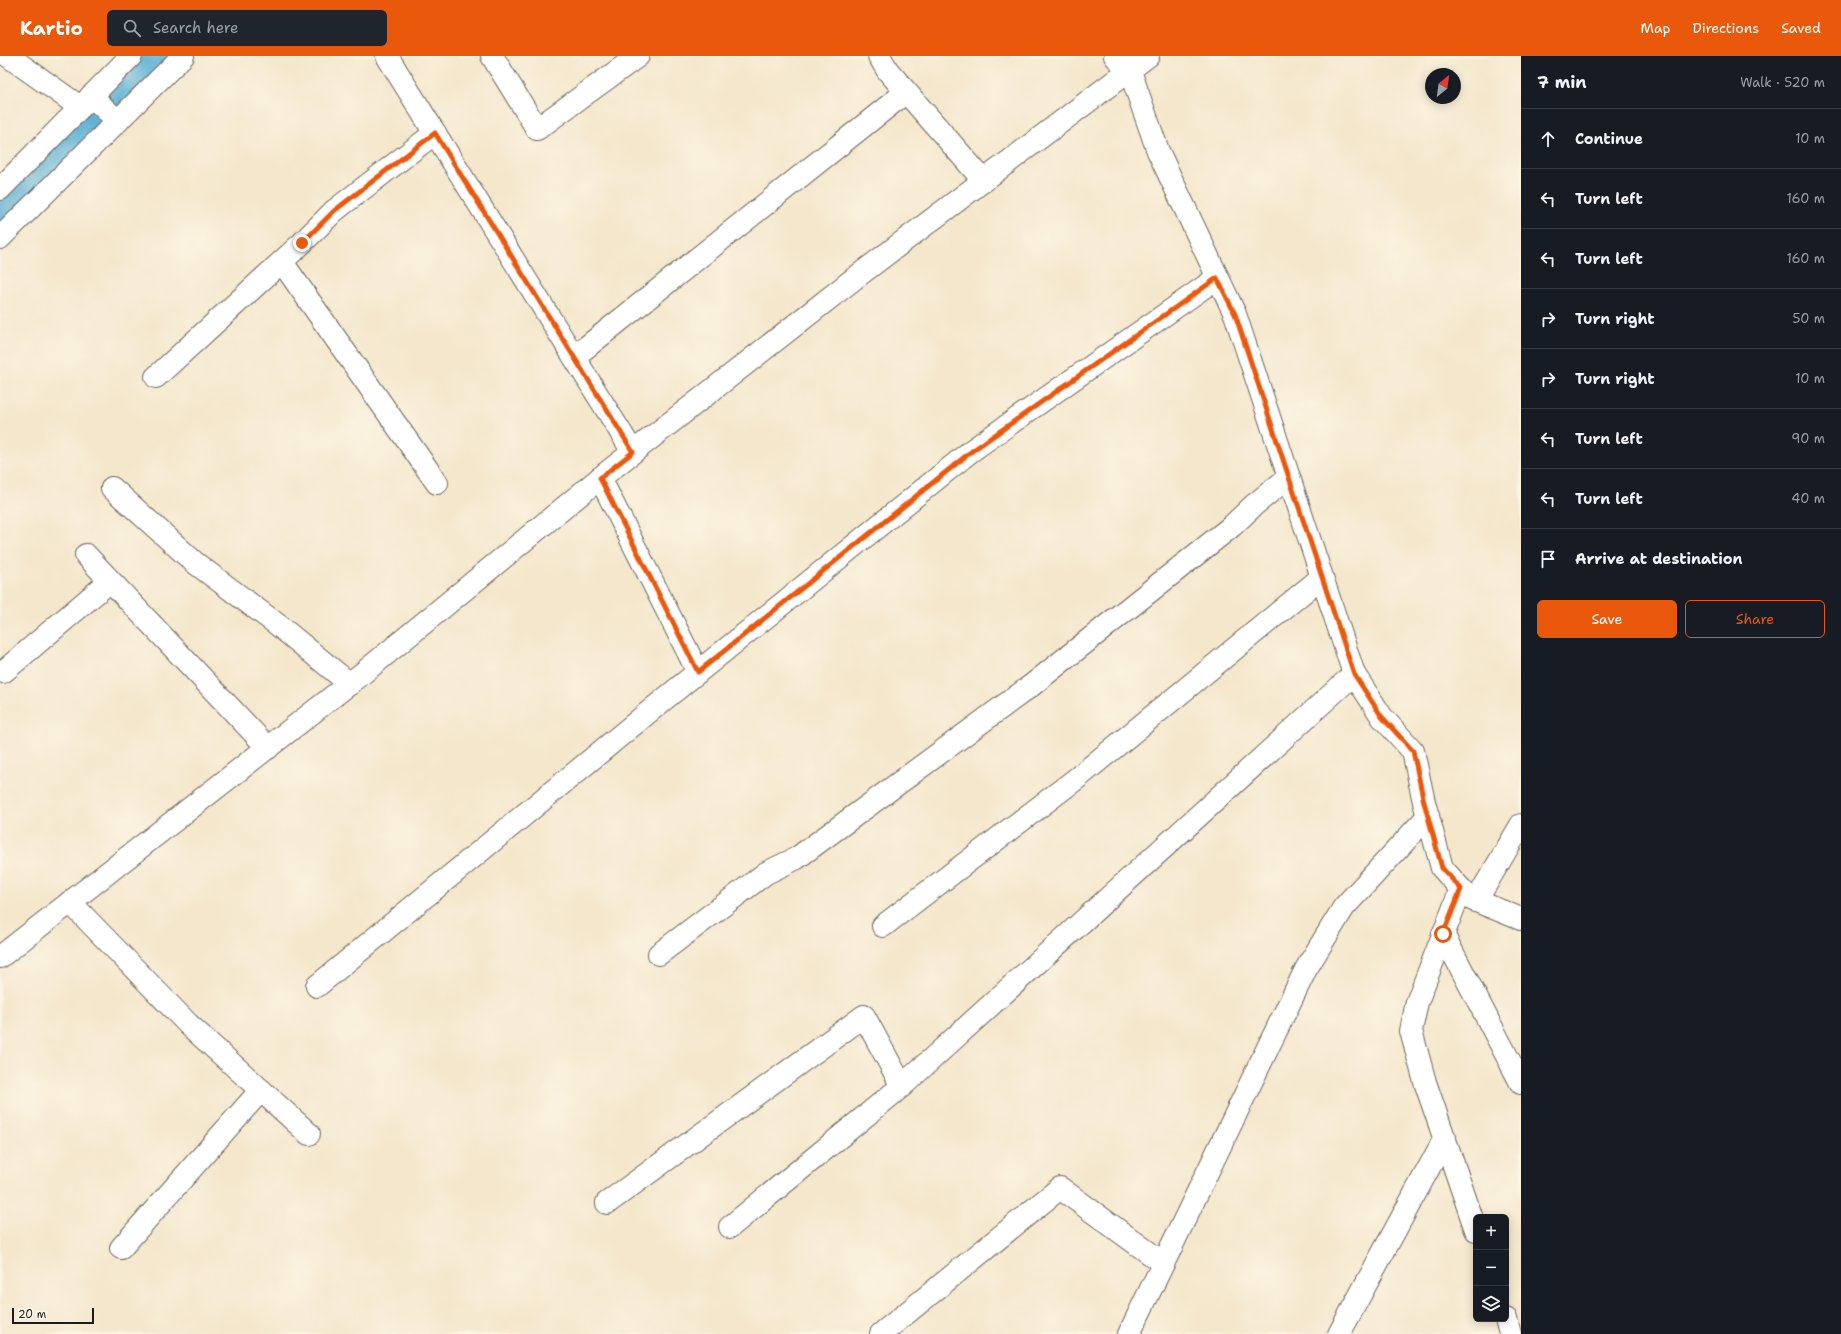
<!DOCTYPE html>
<meta charset="utf-8">
<style>
:root{--surface:#171b24;--page:#20242c;--text:#f1f3f6;--muted:#9ea1a6;--line:#363941;--accent:#ea580c}
body{margin:0;font-family:"Shantell Sans",sans-serif;background:var(--page);color:var(--text)}
.controls{position:absolute;right:12px;bottom:12px;display:grid;overflow:hidden;border-radius:6px;box-shadow:0 2px 10px #0003}
.controls button{width:36px;height:36px;display:grid;place-items:center;padding:0;border:0;border-bottom:1px solid var(--line);background:var(--surface);color:var(--text);font:20px sans-serif}
.compass{position:absolute;left:1425px;top:12px;width:36px;height:36px;border-radius:50%;background:var(--surface);box-shadow:0 2px 10px #0003;rotate:29deg}
.scale{position:absolute;left:12px;bottom:10px;width:82px;box-sizing:border-box;padding-left:4px;border:2px solid #1c1c1c;border-top:0;font-size:11px;line-height:14px;white-space:nowrap;color:#1c1c1c;-webkit-text-stroke:3px #fcf5e5;paint-order:stroke}
.stop{position:absolute;width:12px;height:12px;margin:-9px;border:3px solid #ea580c;border-radius:50%;background:#fff}
.stop.end{background:#ea580c;border-color:#fff;box-shadow:0 1px 4px #0008}
.list{margin:0;padding:0;list-style:none}
h2{display:flex;justify-content:space-between;align-items:center;height:52px;margin:0;padding:0 16px;font-size:17px}
h2 small{font-size:13px;font-weight:400;color:var(--muted)}
.list li{display:grid;grid-template-columns:26px 1fr auto;gap:12px;align-items:center;box-sizing:border-box;height:60px;padding:0 16px;border-top:1px solid var(--line)}
.list b{display:block;font-size:15px;white-space:nowrap}
.list em{font-size:13px;font-style:normal;color:var(--muted)}
.actions{display:flex;gap:8px;padding:12px 16px}
.actions a{flex:1;padding:9px 0;border:1px solid var(--accent);border-radius:6px;text-align:center;font-size:14px;color:var(--accent)}
.actions .main{background:var(--accent);color:#fff}
.icon{flex:none;width:22px;height:22px;fill:none;stroke:currentColor;stroke-width:2;stroke-linecap:round;stroke-linejoin:round}
.map{position:relative;flex:none;width:1521px;height:1278px;overflow:hidden}
header{display:flex;align-items:center;gap:24px;box-sizing:border-box;height:56px;padding:0 20px;background:var(--accent);color:#fff}
header strong{font-size:19px}
nav{display:flex;gap:22px;margin-inline-start:auto;font-size:14px}
.search{width:280px;height:36px;background:var(--page);display:flex;align-items:center;gap:10px;box-sizing:border-box;padding:0 14px;border-radius:6px;color:var(--muted);font-size:15px}
main{display:flex}
aside{flex:1;background:var(--surface)}
.map>svg:first-child{display:block}
</style>
<header>
<strong>Kartio</strong>
<div class="search"><svg class="icon" aria-label="search" viewBox="0 0 24 24"><circle cx="10" cy="10" r="6"/><path d="M15 15l6 6"/></svg>Search here</div>
<nav><a>Map</a><a>Directions</a><a>Saved</a></nav>
</header>
<main>
<div class="map">
<svg width="1521" height="1278" viewBox="0 0 1521 1278">
<rect width="100%" height="100%" fill="#fcf5e5"/>
<filter id="ink" filterUnits="userSpaceOnUse"><feTurbulence type="fractalNoise" baseFrequency=".025" numOctaves="2"/><feDisplacementMap in="SourceGraphic" scale="8" xChannelSelector="R" yChannelSelector="G"/><feConvolveMatrix kernelMatrix="1 2 1 2 8 2 1 2 1" color-interpolation-filters="sRGB"/></filter>
<filter id="wash" filterUnits="userSpaceOnUse"><feTurbulence type="fractalNoise" baseFrequency=".012" numOctaves="4" result="noise"/><feDisplacementMap in="SourceGraphic" scale="16" xChannelSelector="R" yChannelSelector="G"/><feGaussianBlur stdDeviation="0.9" result="paint"/><feColorMatrix in="noise" values="0 0 0 0 0 0 0 0 0 0 0 0 0 0 0 0 0 1.4 0 .05"/><feComposite in="paint" operator="in"/></filter>
<g filter="url(#wash)">
<rect width="100%" height="100%" fill="#f4e7cc"/>
<g fill="none" stroke-linecap="round" stroke-linejoin="round">
<path stroke="#58afd5" stroke-width="29" d="M 0,156 L 155,0"/>
</g>
</g>
<g filter="url(#ink)">
<g fill="none" stroke-linecap="round" stroke-linejoin="round">
<g stroke="#68635a" stroke-width="24">
<g id="minor">
<path d="M 8,0 L 80,51"/>
<path d="M 387,0 L 633,396"/>
<path d="M 492,0 L 537,73 L 638,0"/>
<path d="M 879,0 L 888,15 L 984,125"/>
<path d="M 1115,0 L 1130,15 L 1158,95 L 1235,258 L 1354,618 L 1382,661 L 1413,695 L 1424,746 L 1442,812 L 1469,842 L 1521,863"/>
<path d="M 91,40 L 118,65"/>
<path d="M 0,133 L 131,0"/>
<path d="M 0,182 L 183,0"/>
<path d="M 282,206 L 437,427"/>
<path d="M 574,301 L 906,36"/>
<path d="M 156,321 L 302,187 L 334,155 L 435,77"/>
<path d="M 600,422 L 698,616"/>
<path d="M 112,432 L 194,506 L 278,569 L 350,628"/>
<path d="M 86,499 L 268,692"/>
<path d="M 3,616 L 110,525"/>
<path d="M 1461,833 L 1417,946 L 1411,975 L 1425,1026 L 1476,1174"/>
<path d="M 1476,845 L 1521,769"/>
<path d="M 70,846 L 188,968 L 309,1078"/>
<path d="M 883,870 L 1076,723 L 1322,521"/>
<path d="M 1443,878 L 1521,1027"/>
<path d="M 659,898 L 766,817 L 797,802 L 1032,629 L 1232,470 L 1254,449 L 1289,421"/>
<path d="M 0,901 L 363,617 L 600,422 L 855,222 L 1148,0"/>
<path d="M 317,930 L 656,650 L 971,395 L 1217,222"/>
<path d="M 607,1147 L 864,960 L 902,1030"/>
<path d="M 730,1171 L 902,1030 L 1354,618"/>
<path d="M 121,1192 L 261,1034"/>
<path d="M 1506,1263 L 1510,1278"/>
<path d="M 881,1278 L 1060,1132 L 1163,1207"/>
<path d="M 1129,1278 L 1306,913 L 1344,851 L 1428,760"/>
<path d="M 1339,1278 L 1445,1082"/>
</g>
</g>
<use href="#minor" stroke="#fff" stroke-width="22"/>
</g>
</g>
<g fill="none" stroke-linecap="round" stroke-linejoin="round" filter="url(#ink)">
<path stroke="#ea580c" stroke-width="5" d="M 302,187 L 334,155 L 435,77 L 633,396 L 600,422 L 698,616 L 972,395 L 1217,222 L 1235,258 L 1354,618 L 1382,661 L 1413,695 L 1424,746 L 1442,812 L 1461,833 L 1443,878"/>
</g>
</svg>
<div class="controls">
<button>+</button>
<button>−</button>
<button><svg class="icon" aria-label="layers" viewBox="0 0 24 24"><path d="M12 4l9 5-9 5-9-5zM3 14l9 5 9-5"/></svg></button>
</div>
<svg class="compass" viewBox="-18 -18 36 36"><path d="M0-13l5 13h-10z" fill="#e53935"/><path d="M0 13l5-13h-10z" fill="#9ea1a6"/></svg>
<div class="scale">20 m</div>
<div class="stop" style="left:1443px;top:878px"></div>
<div class="stop end" style="left:302px;top:187px"></div>
</div>
<aside>
<h2>7 min<small>Walk · 520 m</small></h2>
<ul class="list">
<li><svg class="icon" aria-label="ahead" viewBox="0 0 24 24"><path d="M12 20V5M6 11l6-6 6 6"/></svg><div><b>Continue</b></div><em>10 m</em></li>
<li><svg class="icon" aria-label="left" viewBox="0 0 24 24"><path d="M17 20v-9H6M10 6l-5 5 5 5"/></svg><div><b>Turn left</b></div><em>160 m</em></li>
<li><svg class="icon" aria-label="left" viewBox="0 0 24 24"><path d="M17 20v-9H6M10 6l-5 5 5 5"/></svg><div><b>Turn left</b></div><em>160 m</em></li>
<li><svg class="icon" aria-label="right" viewBox="0 0 24 24"><path d="M7 20v-9h11M14 6l5 5-5 5"/></svg><div><b>Turn right</b></div><em>50 m</em></li>
<li><svg class="icon" aria-label="right" viewBox="0 0 24 24"><path d="M7 20v-9h11M14 6l5 5-5 5"/></svg><div><b>Turn right</b></div><em>10 m</em></li>
<li><svg class="icon" aria-label="left" viewBox="0 0 24 24"><path d="M17 20v-9H6M10 6l-5 5 5 5"/></svg><div><b>Turn left</b></div><em>90 m</em></li>
<li><svg class="icon" aria-label="left" viewBox="0 0 24 24"><path d="M17 20v-9H6M10 6l-5 5 5 5"/></svg><div><b>Turn left</b></div><em>40 m</em></li>
<li><svg class="icon" aria-label="arrive" viewBox="0 0 24 24"><path d="M6 21V4h12l-3 4 3 4H6"/></svg><div><b>Arrive at destination</b></div></li>
</ul>
<div class="actions"><a class="main">Save</a><a>Share</a></div>
</aside>
</main>
